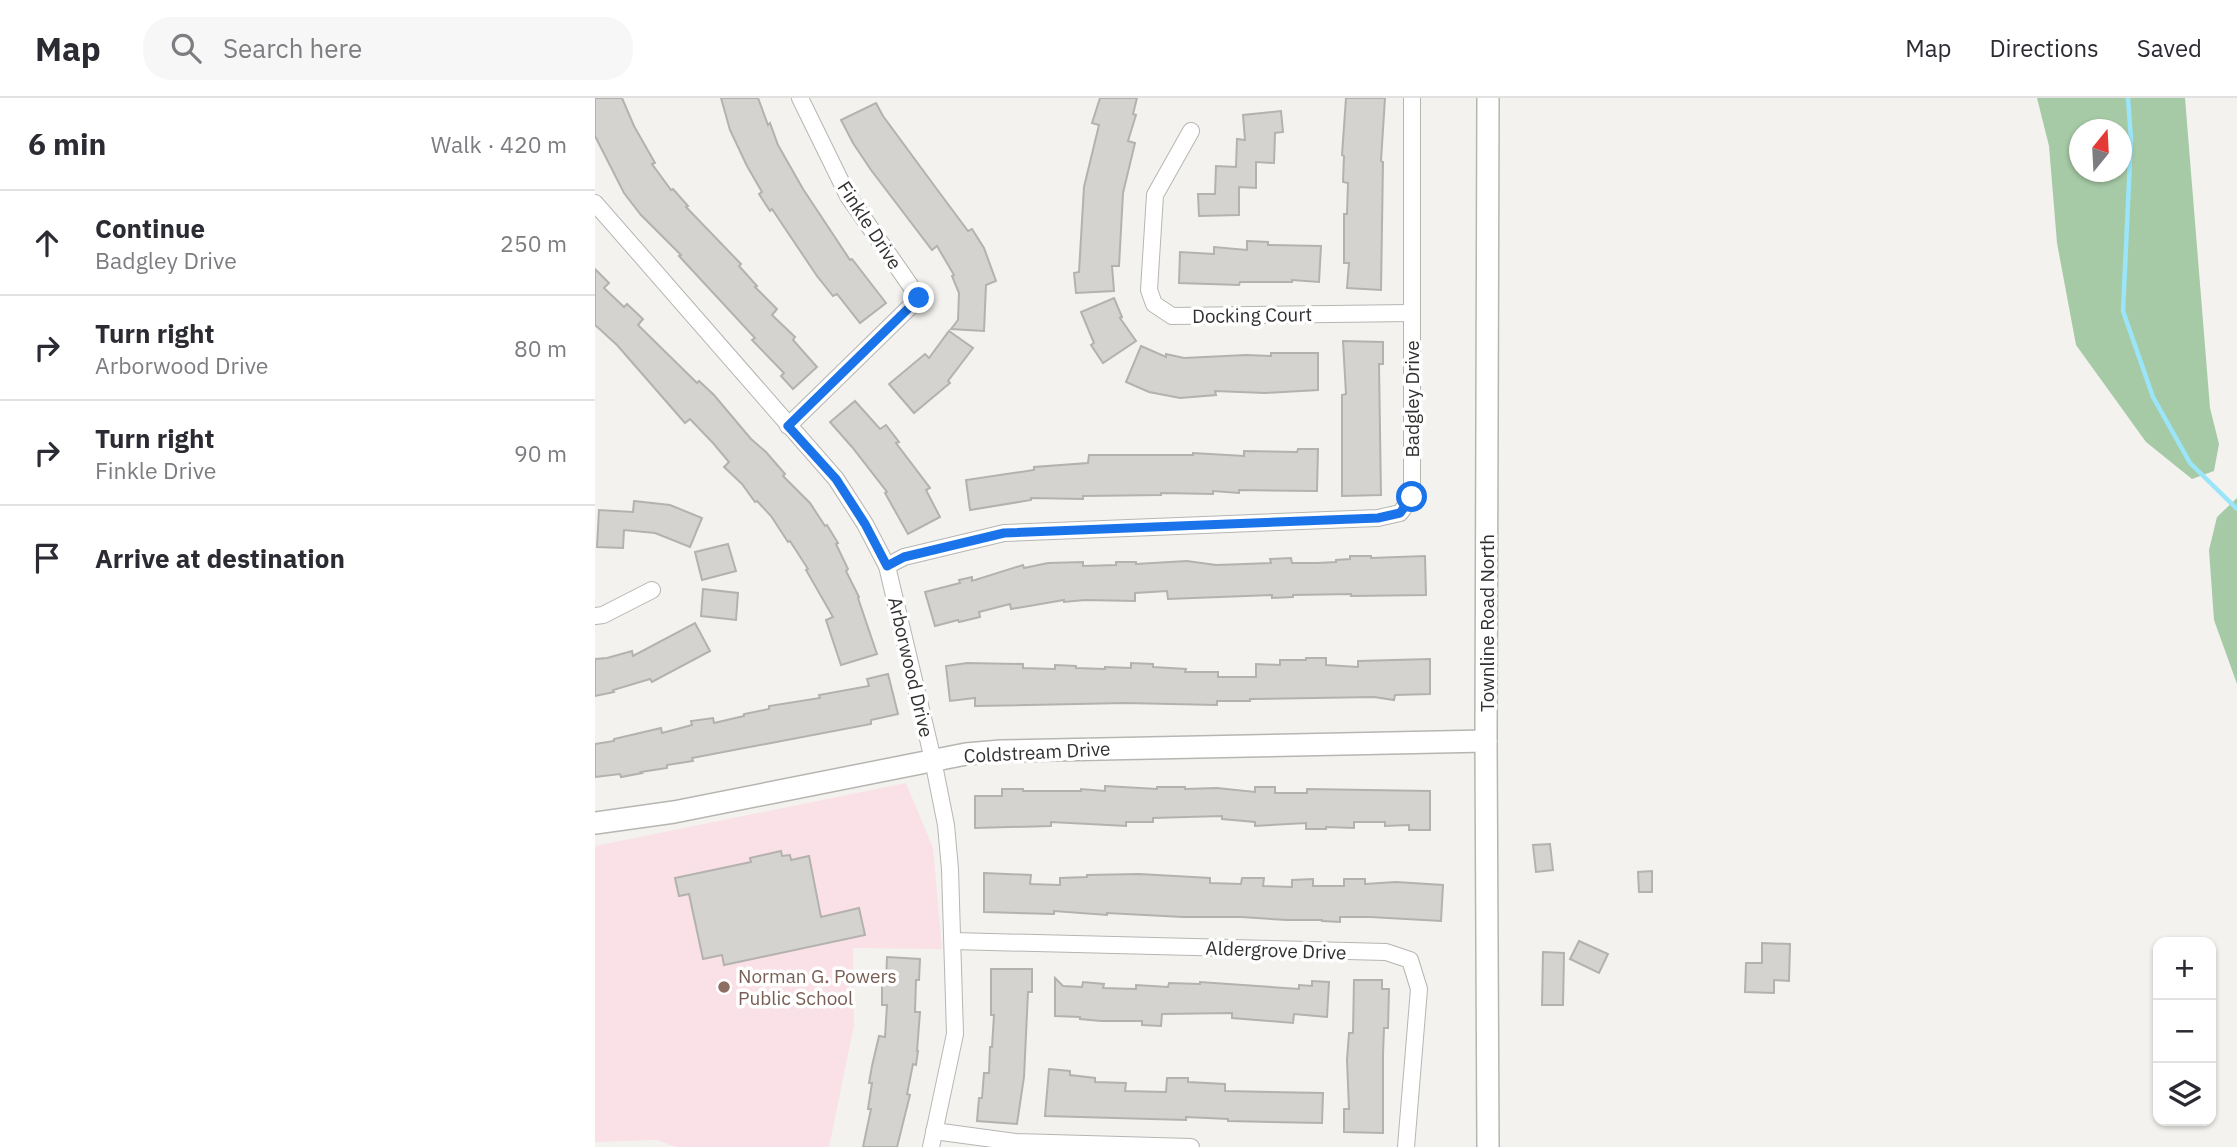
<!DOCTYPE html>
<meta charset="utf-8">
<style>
:root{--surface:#fff;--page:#f7f7f7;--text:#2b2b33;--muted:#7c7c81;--line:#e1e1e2}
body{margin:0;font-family:"IBM Plex Sans",sans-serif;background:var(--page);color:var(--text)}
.controls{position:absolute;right:21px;bottom:21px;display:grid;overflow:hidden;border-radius:14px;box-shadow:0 2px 5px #0004}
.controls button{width:63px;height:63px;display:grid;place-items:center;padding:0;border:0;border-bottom:2px solid var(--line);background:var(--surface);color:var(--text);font:35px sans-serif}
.compass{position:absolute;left:1474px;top:21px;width:63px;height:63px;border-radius:50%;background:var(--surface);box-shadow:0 2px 5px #0004;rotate:18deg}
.stop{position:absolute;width:21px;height:21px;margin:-16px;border:5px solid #1a73e8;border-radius:50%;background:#fff}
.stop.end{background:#1a73e8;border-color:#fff;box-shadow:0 2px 7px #0008}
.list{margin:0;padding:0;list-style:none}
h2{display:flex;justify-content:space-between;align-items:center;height:91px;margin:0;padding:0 28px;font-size:30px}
h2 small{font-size:23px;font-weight:400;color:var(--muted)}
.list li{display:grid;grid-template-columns:46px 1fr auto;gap:21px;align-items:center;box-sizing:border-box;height:105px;padding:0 28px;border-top:2px solid var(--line)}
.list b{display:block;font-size:26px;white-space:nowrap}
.list p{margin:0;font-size:23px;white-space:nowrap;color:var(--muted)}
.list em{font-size:23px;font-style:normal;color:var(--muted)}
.icon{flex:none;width:38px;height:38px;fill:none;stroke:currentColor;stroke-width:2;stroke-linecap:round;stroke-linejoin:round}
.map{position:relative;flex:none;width:1642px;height:1049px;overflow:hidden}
header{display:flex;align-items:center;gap:42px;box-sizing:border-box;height:98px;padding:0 35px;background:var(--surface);border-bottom:2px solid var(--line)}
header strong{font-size:33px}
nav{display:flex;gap:38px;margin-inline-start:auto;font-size:24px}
.search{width:490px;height:63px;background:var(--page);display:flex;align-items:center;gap:18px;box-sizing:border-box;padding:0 24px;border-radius:28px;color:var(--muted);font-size:26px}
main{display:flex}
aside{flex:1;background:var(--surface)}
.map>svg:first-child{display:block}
</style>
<header>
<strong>Map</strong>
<div class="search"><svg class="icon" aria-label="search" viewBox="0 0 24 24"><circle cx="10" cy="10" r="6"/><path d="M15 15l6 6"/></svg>Search here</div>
<nav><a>Map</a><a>Directions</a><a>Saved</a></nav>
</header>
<main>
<aside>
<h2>6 min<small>Walk · 420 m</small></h2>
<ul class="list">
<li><svg class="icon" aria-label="ahead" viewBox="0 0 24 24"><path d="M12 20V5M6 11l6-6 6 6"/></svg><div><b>Continue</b><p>Badgley Drive</p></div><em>250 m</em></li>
<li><svg class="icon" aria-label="right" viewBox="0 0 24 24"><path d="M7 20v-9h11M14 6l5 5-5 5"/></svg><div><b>Turn right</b><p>Arborwood Drive</p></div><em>80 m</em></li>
<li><svg class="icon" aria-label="right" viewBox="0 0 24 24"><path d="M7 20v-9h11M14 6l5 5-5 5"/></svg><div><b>Turn right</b><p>Finkle Drive</p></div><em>90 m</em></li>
<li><svg class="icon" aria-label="arrive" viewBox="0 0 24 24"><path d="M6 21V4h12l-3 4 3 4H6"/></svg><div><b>Arrive at destination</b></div></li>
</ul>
</aside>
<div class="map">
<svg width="1642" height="1049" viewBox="0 0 1642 1049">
<rect width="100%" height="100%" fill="#f3f2ef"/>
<path fill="#fae0e7" d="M 311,685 L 338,750 L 347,851 L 258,850 L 259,927 L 234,1049 L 81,1049 L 62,1042 L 0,1044 L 0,748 Z"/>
<g fill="#a7caa6" fill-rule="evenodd">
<path d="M 1442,0 L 1590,0 L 1615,310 L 1624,346 L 1619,373 L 1597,381 L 1551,344 L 1481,247 L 1462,145 L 1454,48 ZM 1484,32 L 1526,32 L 1526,74 L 1484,74 Z"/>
<path d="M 1642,400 L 1642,586 L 1619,522 L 1614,452 L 1622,419 Z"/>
</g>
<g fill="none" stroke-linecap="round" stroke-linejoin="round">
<path stroke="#9ae5f9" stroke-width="4.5" d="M 1533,0 L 1536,41 L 1528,213 L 1558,299 L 1595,365 L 1642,411"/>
</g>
<g fill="#d4d3d0" stroke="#b3b2af" stroke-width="2">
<path d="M 0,0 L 27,0 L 39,28 L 60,65 L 57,66 L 76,92 L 78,91 L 93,108 L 91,109 L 146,166 L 144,168 L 162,188 L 160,189 L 182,211 L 177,217 L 200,239 L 198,242 L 222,269 L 198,291 L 186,278 L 189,275 L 157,242 L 160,240 L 84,158 L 86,157 L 46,117 L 29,95 L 0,38 Z"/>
<path d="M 126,0 L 163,0 L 173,27 L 175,25 L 183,47 L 208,91 L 255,162 L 257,161 L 291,205 L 265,225 L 242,196 L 238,198 L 222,178 L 177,111 L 175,113 L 164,96 L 167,94 L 152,68 L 135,32 Z"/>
<path d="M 505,0 L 542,0 L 538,16 L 541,17 L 533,43 L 540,45 L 528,95 L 524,168 L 517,168 L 519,193 L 481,195 L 479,175 L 484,174 L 489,89 L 504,27 L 497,25 Z"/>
<path d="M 751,0 L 790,0 L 786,63 L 788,64 L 786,192 L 752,190 L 754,165 L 749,165 L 749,116 L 752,116 L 753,85 L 748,84 L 749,58 L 747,57 Z"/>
<path d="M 281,5 L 288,18 L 341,90 L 373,133 L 377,131 L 389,150 L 401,183 L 391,187 L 389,233 L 356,231 L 363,222 L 364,195 L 357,178 L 359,177 L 342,148 L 337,152 L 276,72 L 258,45 L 246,22 Z"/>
<path d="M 686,13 L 688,34 L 680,35 L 679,65 L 661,64 L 661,90 L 644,89 L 644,117 L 604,118 L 603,96 L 620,96 L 621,68 L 641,69 L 642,41 L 650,42 L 648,17 Z"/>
<path d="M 652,143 L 673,144 L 673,147 L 726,148 L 724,184 L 697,182 L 697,184 L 645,184 L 644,187 L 584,185 L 585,154 L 619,156 L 619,149 L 652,152 Z"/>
<path d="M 0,171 L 14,185 L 9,190 L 29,209 L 32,206 L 48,221 L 43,227 L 102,285 L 104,283 L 119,297 L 156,341 L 171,354 L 190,376 L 188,378 L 215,405 L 230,428 L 232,427 L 243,445 L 241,446 L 253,471 L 251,473 L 264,499 L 263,500 L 282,556 L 246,567 L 231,522 L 238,519 L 211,472 L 213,471 L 195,443 L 193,444 L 176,418 L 162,403 L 160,404 L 147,386 L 129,369 L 134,364 L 118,345 L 95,321 L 90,325 L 22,247 L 0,227 Z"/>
<path d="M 519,200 L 527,219 L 525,220 L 541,243 L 508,265 L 496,247 L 499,245 L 486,214 Z"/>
<path d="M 354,233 L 378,250 L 353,283 L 355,285 L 319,315 L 294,286 L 330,256 L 334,260 Z"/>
<path d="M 748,243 L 788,244 L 788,266 L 784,266 L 786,397 L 747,398 L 747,297 L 751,296 Z"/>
<path d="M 546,248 L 571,259 L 571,256 L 589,260 L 651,257 L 676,258 L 676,255 L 723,255 L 723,292 L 670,295 L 620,293 L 621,297 L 585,300 L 554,294 L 531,284 Z"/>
<path d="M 260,303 L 285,331 L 291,327 L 304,344 L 301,345 L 335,390 L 331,392 L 345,419 L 313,436 L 290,395 L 292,394 L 257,349 L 235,324 Z"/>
<path d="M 703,351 L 723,351 L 722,393 L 644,392 L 644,395 L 618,393 L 618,396 L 566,395 L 566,397 L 488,398 L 488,401 L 436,400 L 436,402 L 375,412 L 371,382 L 439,372 L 439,369 L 493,365 L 494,357 L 598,357 L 598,355 L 649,358 L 649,353 L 702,354 Z"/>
<path d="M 39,403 L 75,407 L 107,420 L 95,449 L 60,435 L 29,432 L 28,450 L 2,449 L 4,412 L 38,414 Z"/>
<path d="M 133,446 L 141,473 L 107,482 L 100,454 Z"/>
<path d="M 755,458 L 776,458 L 776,460 L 830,458 L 831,497 L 756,498 L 756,496 L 698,497 L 698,499 L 677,500 L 677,497 L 573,501 L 572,493 L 540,495 L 540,503 L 490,502 L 469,504 L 469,502 L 416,511 L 415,506 L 384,514 L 385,519 L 364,524 L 363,522 L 340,528 L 330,494 L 365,485 L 364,482 L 377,479 L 377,483 L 428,467 L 429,470 L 453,465 L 488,464 L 488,468 L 521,467 L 521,464 L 541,464 L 541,466 L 592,463 L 621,467 L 650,466 L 676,465 L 675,461 L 696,460 L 697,465 L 722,465 L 741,464 L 741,462 L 755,461 Z"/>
<path d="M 108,491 L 143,495 L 141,522 L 106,518 Z"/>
<path d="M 100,525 L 115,553 L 57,584 L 55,581 L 18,592 L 19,594 L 0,598 L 0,561 L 12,560 L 37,553 L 38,558 Z"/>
<path d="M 711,560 L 731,560 L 731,567 L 763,569 L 763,563 L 835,561 L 835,596 L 800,597 L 799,602 L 779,599 L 655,601 L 655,603 L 622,603 L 622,607 L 530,605 L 380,608 L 380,600 L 355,603 L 351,568 L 372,565 L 428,566 L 428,570 L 460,571 L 460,567 L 481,568 L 481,570 L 510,571 L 510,569 L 536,570 L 536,565 L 558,566 L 558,569 L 591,571 L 590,574 L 623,574 L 623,579 L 661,579 L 661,566 L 685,567 L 685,562 L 711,562 Z"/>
<path d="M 293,576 L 303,616 L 276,622 L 276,626 L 97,660 L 98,663 L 72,667 L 72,670 L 46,674 L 47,675 L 26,679 L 25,676 L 0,679 L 0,646 L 19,643 L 19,641 L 66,630 L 67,635 L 97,627 L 96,623 L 118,620 L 119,625 L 149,618 L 149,616 L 174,611 L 174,608 L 225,600 L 224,597 L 274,588 L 272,581 Z"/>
<path d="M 510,688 L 562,691 L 562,689 L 590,689 L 590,691 L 622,690 L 660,694 L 660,689 L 680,689 L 680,695 L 712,695 L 712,691 L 835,693 L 835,732 L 814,732 L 814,727 L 790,728 L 790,724 L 759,724 L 759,730 L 731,729 L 731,731 L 711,731 L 711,725 L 660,728 L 660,724 L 627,721 L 627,718 L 558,720 L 558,724 L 531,724 L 531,728 L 456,724 L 456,728 L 380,730 L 380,698 L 407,698 L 407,691 L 428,691 L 428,693 L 486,693 L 486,691 L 510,693 Z"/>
<path d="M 955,746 L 958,772 L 941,774 L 938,747 Z"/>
<path d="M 186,753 L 187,758 L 195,757 L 196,762 L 214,758 L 226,819 L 264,810 L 270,837 L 129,867 L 127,857 L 108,861 L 94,796 L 84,798 L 80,780 L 156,764 L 155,760 Z"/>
<path d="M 1057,773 L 1057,794 L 1044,794 L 1043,774 Z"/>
<path d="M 389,775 L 436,777 L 435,786 L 465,787 L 465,780 L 492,779 L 492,777 L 544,776 L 615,780 L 615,785 L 646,786 L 647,780 L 669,780 L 668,788 L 697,789 L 697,782 L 718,781 L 718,788 L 749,788 L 749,781 L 770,781 L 770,786 L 801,784 L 848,787 L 846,823 L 775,819 L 745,819 L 745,824 L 727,823 L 727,822 L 692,822 L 646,819 L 588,819 L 512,815 L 512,817 L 459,813 L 459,816 L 389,814 Z"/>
<path d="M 984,843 L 1013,856 L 1004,875 L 975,861 Z"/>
<path d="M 1167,845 L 1195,846 L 1194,883 L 1179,882 L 1179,895 L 1150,894 L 1151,865 L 1167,865 Z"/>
<path d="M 948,854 L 969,855 L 968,907 L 947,907 Z"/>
<path d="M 292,859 L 325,861 L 324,882 L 321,882 L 320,914 L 325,914 L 322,953 L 323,953 L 321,967 L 318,966 L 312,996 L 315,997 L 302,1049 L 268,1049 L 276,1011 L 273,1011 L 277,985 L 274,985 L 277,968 L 284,938 L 290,939 L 292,907 L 287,907 L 287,885 L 291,885 Z"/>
<path d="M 396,871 L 437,871 L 437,894 L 433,894 L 429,979 L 422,1026 L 382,1023 L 384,1000 L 387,1000 L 389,975 L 394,975 L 395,949 L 397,949 L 399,917 L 396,917 Z"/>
<path d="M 460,880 L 468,888 L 487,889 L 488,884 L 509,886 L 508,890 L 541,891 L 541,887 L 573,889 L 574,885 L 605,886 L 605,884 L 704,891 L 704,887 L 717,888 L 717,883 L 734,884 L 732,919 L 699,916 L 698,925 L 637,920 L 637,915 L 567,916 L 566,928 L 547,927 L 547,923 L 506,923 L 485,921 L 485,919 L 460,918 Z"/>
<path d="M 759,882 L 787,882 L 787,891 L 794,891 L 793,930 L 789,930 L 788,956 L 788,1035 L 749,1034 L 749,1011 L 754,1011 L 752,962 L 754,935 L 758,935 Z"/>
<path d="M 454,971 L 475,973 L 475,977 L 500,980 L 500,984 L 531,985 L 530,993 L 571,994 L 572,980 L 593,980 L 593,984 L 630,986 L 630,993 L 728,995 L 727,1025 L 633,1023 L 633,1021 L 591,1019 L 591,1022 L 450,1018 Z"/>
</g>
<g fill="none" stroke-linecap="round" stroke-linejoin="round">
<g stroke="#b6b5b2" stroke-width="18">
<g id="street">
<path d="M 596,33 L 560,97 L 554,192 L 559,206 L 577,218 L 816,215"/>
<path d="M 0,105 L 241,381 L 270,426 L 292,468 L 338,662 L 351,727 L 355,771 L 360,936 L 336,1049"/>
<path d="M 193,328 L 324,200 L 253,98 L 205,0"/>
<path d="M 292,468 L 309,459 L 409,435 L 783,420 L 805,415 L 817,399 L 817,0"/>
<path d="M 0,518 L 8,517 L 57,492"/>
<path d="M 358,843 L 791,854 L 815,862 L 824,891 L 811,1049"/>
<path d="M 339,1033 L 420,1044 L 596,1049"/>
</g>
</g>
<g stroke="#b6b5b2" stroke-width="24">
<g id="secondary">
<path d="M 0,725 L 79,714 L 371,656 L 406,653 L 891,643"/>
<path d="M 893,1049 L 891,643 L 893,0"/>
</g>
</g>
<use href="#street" stroke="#fff" stroke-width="16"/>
<use href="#secondary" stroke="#fff" stroke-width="21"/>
</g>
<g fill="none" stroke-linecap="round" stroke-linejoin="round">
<path stroke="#1a73e8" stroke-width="9" d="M 324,200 L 193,328 L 241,381 L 270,426 L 292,468 L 309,459 L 409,435 L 783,420 L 805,415 L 817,399"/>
</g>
<circle fill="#8d6e63" stroke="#fff" stroke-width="2.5" cx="129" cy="889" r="7"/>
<g text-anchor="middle" stroke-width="7" stroke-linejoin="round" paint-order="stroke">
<g font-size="19" fill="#313130" stroke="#fff">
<text transform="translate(275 127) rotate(57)" y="7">Finkle Drive</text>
<text transform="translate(657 217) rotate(-1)" y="7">Docking Court</text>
<text transform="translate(817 301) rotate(-90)" y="7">Badgley Drive</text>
<text transform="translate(892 525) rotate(-90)" y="7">Townline Road North</text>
<text transform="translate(316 569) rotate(77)" y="7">Arborwood Drive</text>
<text transform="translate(442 654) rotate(-3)" y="7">Coldstream Drive</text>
<text transform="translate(681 852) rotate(2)" y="7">Aldergrove Drive</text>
</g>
<g font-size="19" fill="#785e54" stroke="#fff" text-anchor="start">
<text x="143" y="885">Norman G. Powers<tspan x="143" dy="22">Public School</tspan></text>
</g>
</g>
</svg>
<div class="controls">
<button>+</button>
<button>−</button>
<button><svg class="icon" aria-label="layers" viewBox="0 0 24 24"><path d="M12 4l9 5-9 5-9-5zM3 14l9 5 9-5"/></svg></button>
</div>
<svg class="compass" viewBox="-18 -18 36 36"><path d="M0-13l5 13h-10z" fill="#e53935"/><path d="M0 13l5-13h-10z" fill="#7c7c81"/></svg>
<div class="stop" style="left:817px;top:399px"></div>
<div class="stop end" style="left:324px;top:200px"></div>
</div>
</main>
